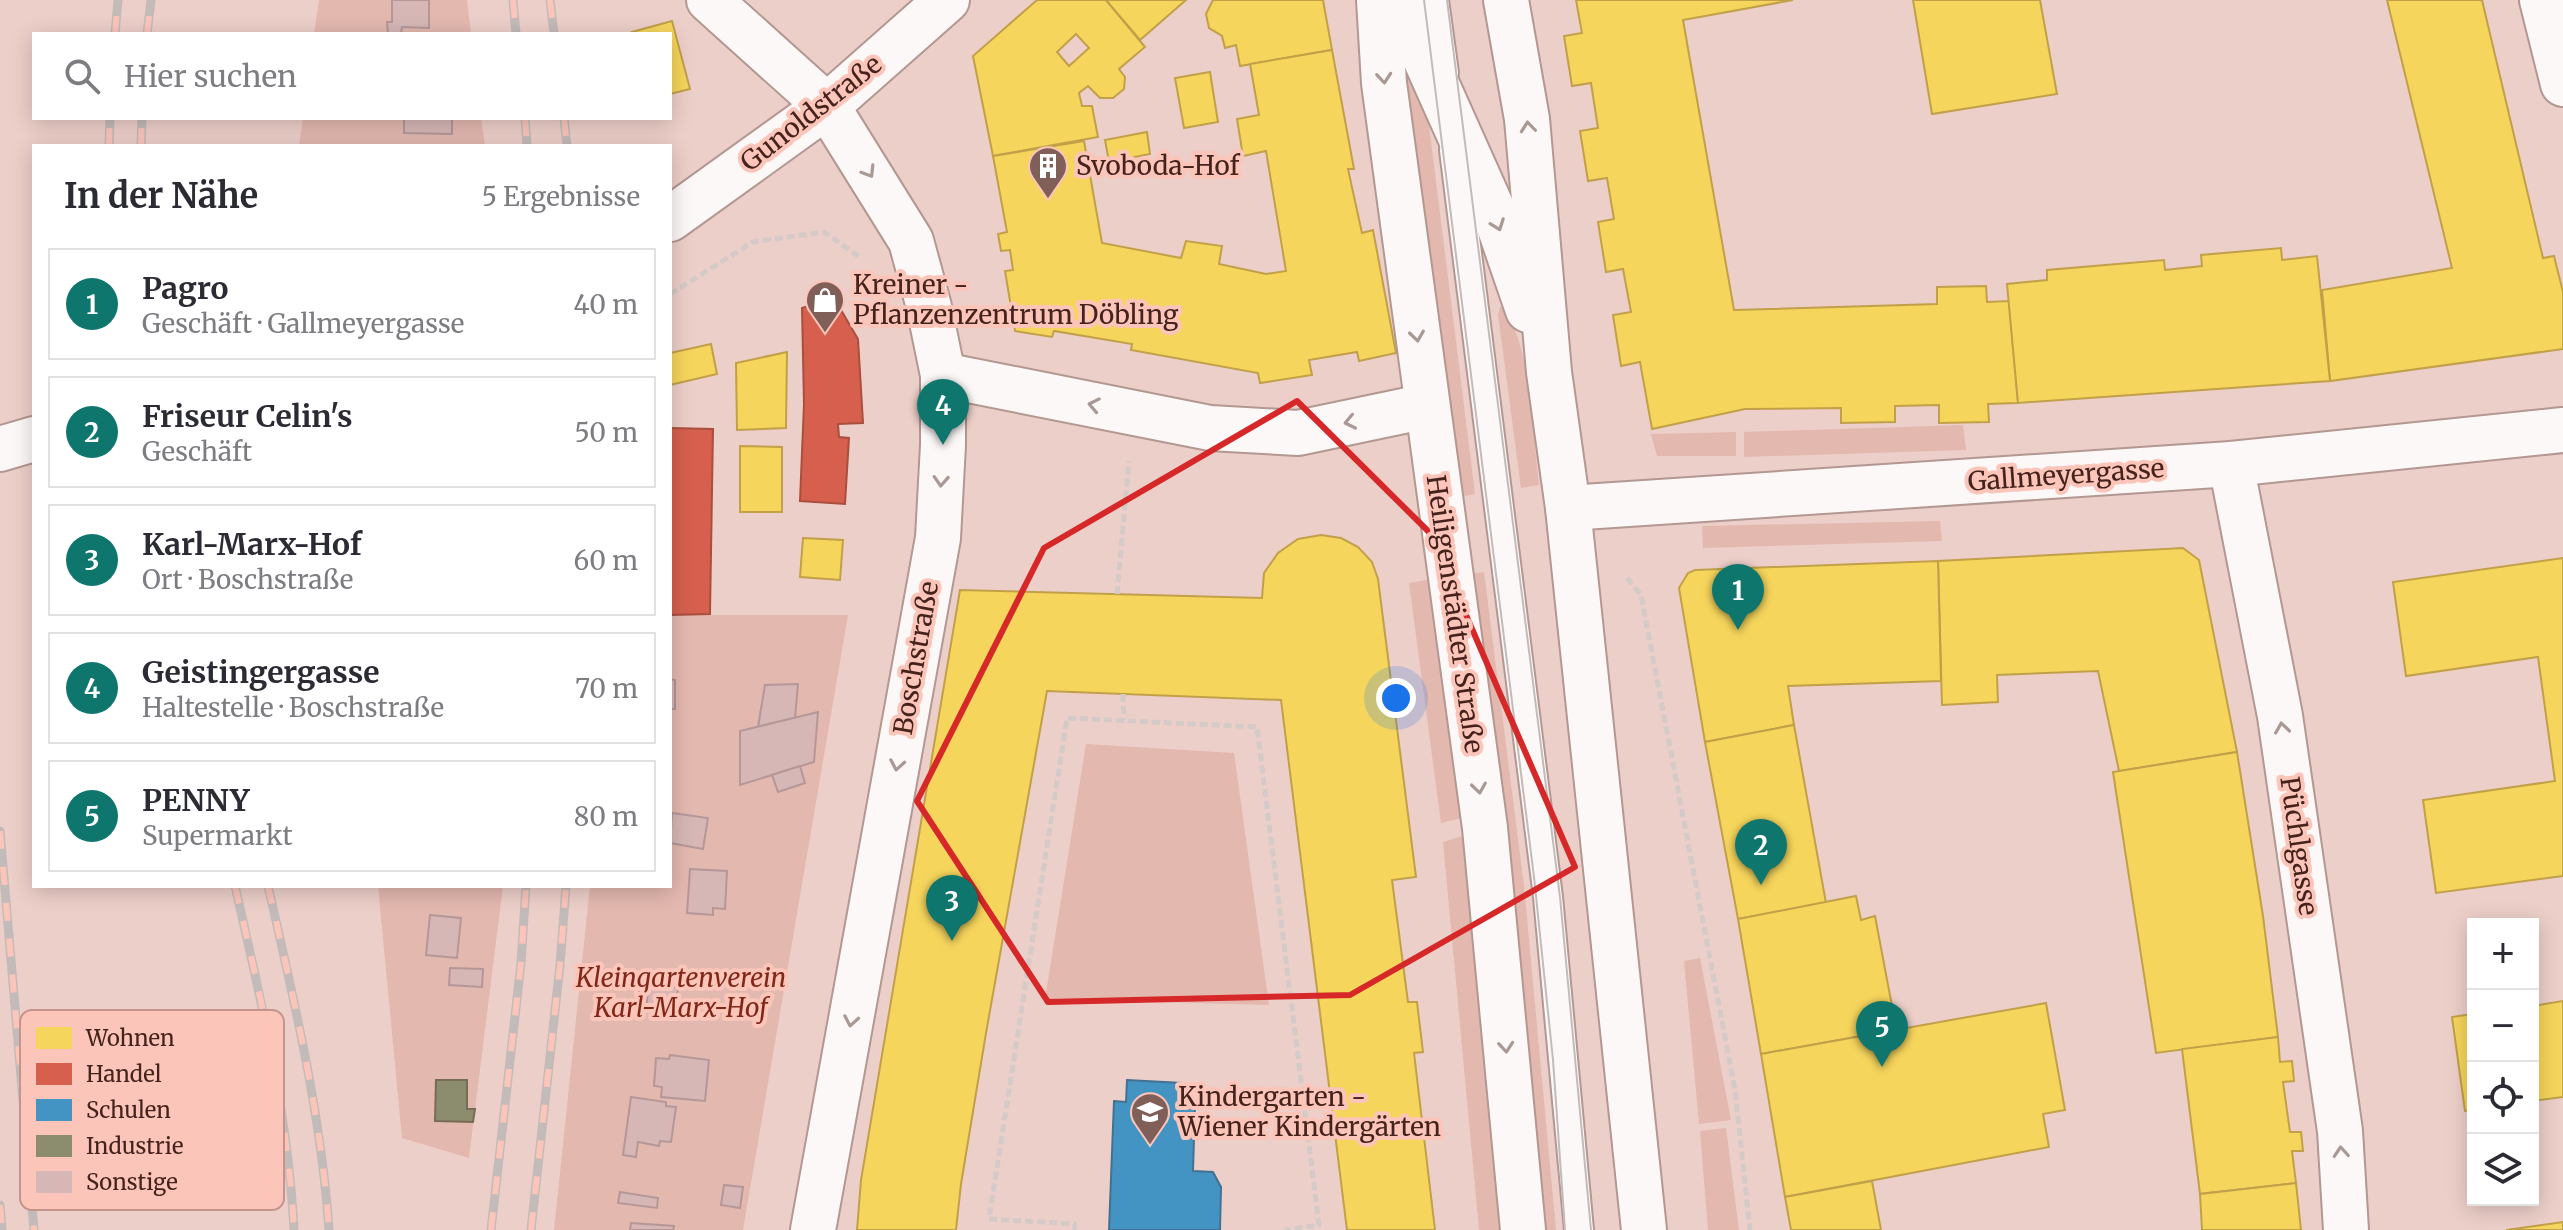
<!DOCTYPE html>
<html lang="de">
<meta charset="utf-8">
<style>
:root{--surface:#fff;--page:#f2f2f3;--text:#2b2b33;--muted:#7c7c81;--line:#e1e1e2;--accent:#0f766e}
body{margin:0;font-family:Merriweather,serif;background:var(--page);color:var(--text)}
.controls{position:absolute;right:24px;bottom:24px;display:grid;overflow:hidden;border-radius:0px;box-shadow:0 4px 20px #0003}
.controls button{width:72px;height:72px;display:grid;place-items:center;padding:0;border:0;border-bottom:2px solid var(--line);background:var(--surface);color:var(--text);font:40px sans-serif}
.you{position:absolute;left:1396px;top:698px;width:28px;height:28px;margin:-20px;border:6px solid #fff;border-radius:50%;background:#1a73e8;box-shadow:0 0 0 12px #1a73e833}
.badge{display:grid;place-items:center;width:52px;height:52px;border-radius:50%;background:var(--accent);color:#fff;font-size:26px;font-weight:700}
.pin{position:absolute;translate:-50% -66px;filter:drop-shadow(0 2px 4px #0008)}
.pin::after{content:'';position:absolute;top:42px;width:28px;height:24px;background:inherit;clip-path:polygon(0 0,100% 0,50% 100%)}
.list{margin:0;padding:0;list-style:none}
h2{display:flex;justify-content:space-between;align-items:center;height:104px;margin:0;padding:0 32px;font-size:34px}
h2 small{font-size:26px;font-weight:400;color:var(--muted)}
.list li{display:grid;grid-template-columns:52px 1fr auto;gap:24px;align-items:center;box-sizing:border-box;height:112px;margin:0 16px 16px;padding:0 16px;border:2px solid var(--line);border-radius:0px}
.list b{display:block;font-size:30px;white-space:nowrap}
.list p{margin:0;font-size:26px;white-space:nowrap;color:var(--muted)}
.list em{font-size:26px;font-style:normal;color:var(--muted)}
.icon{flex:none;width:44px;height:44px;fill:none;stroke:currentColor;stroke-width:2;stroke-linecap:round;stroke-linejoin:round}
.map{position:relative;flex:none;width:2563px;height:1230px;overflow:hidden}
.search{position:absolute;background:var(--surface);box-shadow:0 4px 20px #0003;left:32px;top:32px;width:640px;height:88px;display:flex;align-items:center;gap:20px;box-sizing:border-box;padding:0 28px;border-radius:0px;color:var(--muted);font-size:30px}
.panel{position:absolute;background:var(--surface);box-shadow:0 4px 20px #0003;left:32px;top:144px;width:640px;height:744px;border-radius:0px}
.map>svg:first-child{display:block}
</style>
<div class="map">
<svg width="2563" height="1230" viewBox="0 0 2563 1230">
<rect width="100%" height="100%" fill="#edcfc9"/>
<g fill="#e3b8af">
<path d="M 319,0 L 467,0 L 471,34 L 314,34 Z"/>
<path d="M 1395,46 L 1427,109 L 1475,494 L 1459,497 Z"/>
<path d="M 303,118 L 481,118 L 485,146 L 299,146 Z"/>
<path d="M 1500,307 L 1504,307 C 1533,355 1532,429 1539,485 L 1521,488 L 1498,315 Z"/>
<path d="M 1963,425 L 1966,450 L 1744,457 L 1744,432 Z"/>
<path d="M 1736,432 L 1736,456 L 1657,456 L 1651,434 Z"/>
<path d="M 1940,521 L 1942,541 L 1703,548 L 1702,526 Z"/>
<path d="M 1484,572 L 1524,886 L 1556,1230 L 1537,1230 L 1469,574 Z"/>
<path d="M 1432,579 L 1462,818 L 1441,823 L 1409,583 Z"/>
<path d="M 670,615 L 848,615 L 743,1230 L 554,1230 L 590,886 L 670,886 Z"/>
<path d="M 1086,744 L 1234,753 L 1269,1005 L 1045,999 Z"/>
<path d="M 1463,836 L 1487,1036 L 1501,1230 L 1479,1230 L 1443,842 Z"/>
<path d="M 378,886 L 503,886 L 469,1158 L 402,1138 Z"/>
<path d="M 1700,958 L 1731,1120 L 1699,1124 L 1684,961 Z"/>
<path d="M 1726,1128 L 1739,1230 L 1708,1230 L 1700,1131 Z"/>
</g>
<g fill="#f6d55c" stroke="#c1a049" stroke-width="2" fill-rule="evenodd">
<path d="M 1037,0 L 1106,0 L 1145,47 L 1119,69 L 1125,77 L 1124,89 L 1113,98 L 1100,98 L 1088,86 L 1079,93 L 1082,106 L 1092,106 L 1098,137 L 993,156 L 973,56 ZM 1076,34 L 1089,48 L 1069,66 L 1057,52 Z"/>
<path d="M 1106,0 L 1186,0 L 1140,40 Z"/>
<path d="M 1213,0 L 1323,0 L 1332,50 L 1240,66 L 1236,45 L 1225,48 L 1222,36 L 1209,28 L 1206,14 Z"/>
<path d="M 1576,0 L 1793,0 L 1683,20 L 1734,310 L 1937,304 L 1937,287 L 1986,286 L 1987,302 L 2009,301 L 2018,403 L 1988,404 L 1989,422 L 1939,423 L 1939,405 L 1895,406 L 1895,422 L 1841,423 L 1841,408 L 1745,409 L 1652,429 L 1640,362 L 1621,366 L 1613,315 L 1631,312 L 1623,269 L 1606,272 L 1598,222 L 1614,219 L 1607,178 L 1588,181 L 1580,131 L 1598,128 L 1591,83 L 1572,86 L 1564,36 L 1582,33 Z"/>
<path d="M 1913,0 L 2040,0 L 2057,94 L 1932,114 Z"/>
<path d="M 2387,0 L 2482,0 L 2543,258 L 2554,256 L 2563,292 L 2563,349 L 2330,381 L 2322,290 L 2452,268 Z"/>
<path d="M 672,21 L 690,89 L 670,94 L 670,34 L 633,34 L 632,32 Z"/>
<path d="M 1332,50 L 1354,169 L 1348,169 L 1362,233 L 1373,230 L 1396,353 L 1359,361 L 1357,352 L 1309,360 L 1312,375 L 1260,383 L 1258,373 L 1131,350 L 1132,344 L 1054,331 L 1052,337 L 1015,331 L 1005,271 L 1013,270 L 1010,250 L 1001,251 L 998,234 L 1007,232 L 993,156 L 1084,141 L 1102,243 L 1181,258 L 1186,241 L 1222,246 L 1219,264 L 1266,274 L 1286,271 L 1266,151 L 1243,156 L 1237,119 L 1259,115 L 1250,64 Z"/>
<path d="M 1210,72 L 1218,122 L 1184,128 L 1175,78 Z"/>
<path d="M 1147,132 L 1150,154 L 1109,162 L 1105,140 Z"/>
<path d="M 2281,248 L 2282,260 L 2317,256 L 2330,381 L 2018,403 L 2007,284 L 2047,280 L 2047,270 L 2164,260 L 2165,270 L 2202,266 L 2201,255 Z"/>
<path d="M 711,344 L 717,374 L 670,385 L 670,353 Z"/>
<path d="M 787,352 L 786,428 L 737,430 L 736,363 Z"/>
<path d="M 740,446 L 782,447 L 782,512 L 740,512 Z"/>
<path d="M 1321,535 L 1341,538 L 1358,547 L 1372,562 L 1378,579 L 1416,877 L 1392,880 L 1408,1002 L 1417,1002 L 1423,1052 L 1414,1053 L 1435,1230 L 1347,1230 L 1281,700 L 1047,691 L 986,1033 L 961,1184 L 956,1230 L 857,1230 L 861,1180 L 960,590 L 1262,598 L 1264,573 L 1278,553 L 1298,539 Z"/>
<path d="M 803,538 L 843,540 L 840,580 L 800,577 Z"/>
<path d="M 2183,548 L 2199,560 L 2237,752 L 2119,771 L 2098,671 L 1997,675 L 1998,702 L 1942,705 L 1938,561 Z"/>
<path d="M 2563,558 L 2563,876 L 2436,893 L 2423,800 L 2555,781 L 2538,657 L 2406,676 L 2393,582 Z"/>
<path d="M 1938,561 L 1941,681 L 1788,686 L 1794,725 L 1705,742 L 1679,588 L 1688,573 L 1695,570 Z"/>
<path d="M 1794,725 L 1826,903 L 1738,919 L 1705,742 Z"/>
<path d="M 2237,752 L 2263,916 L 2278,1037 L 2156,1053 L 2113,772 Z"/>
<path d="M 1856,896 L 1861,920 L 1875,916 L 1892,1006 L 1873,1009 L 1877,1033 L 1761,1054 L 1738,919 Z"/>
<path d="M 2563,1001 L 2563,1097 L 2533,1101 L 2533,1006 Z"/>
<path d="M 2046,1003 L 2065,1110 L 2043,1114 L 2049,1147 L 1785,1197 L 1761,1054 Z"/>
<path d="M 2473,1014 L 2473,1109 L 2465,1111 L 2452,1017 Z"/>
<path d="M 2278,1037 L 2280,1062 L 2292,1061 L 2294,1081 L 2283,1082 L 2290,1132 L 2301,1132 L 2303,1151 L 2292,1151 L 2296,1183 L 2200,1194 L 2182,1049 Z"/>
<path d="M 1872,1181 L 1881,1230 L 1791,1230 L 1785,1197 Z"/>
<path d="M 2296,1183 L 2301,1230 L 2202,1230 L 2200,1194 Z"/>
<path d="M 2563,1222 L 2563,1230 L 2506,1230 Z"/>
</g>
<g fill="#d6604d" stroke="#aa4e3e" stroke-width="2">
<path d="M 834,298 L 858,339 L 863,423 L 838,424 L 839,437 L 849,438 L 845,504 L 800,501 L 804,404 L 802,308 Z"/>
<path d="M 670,428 L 713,429 L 710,614 L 670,615 Z"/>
</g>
<path fill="#4393c3" stroke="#447191" stroke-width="2" d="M 1127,1080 L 1182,1083 L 1181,1105 L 1195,1105 L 1193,1171 L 1213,1172 L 1221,1187 L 1220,1230 L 1109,1230 L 1114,1101 L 1126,1102 Z"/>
<path fill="#8c8c6e" stroke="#776c55" stroke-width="2" d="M 436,1080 L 467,1080 L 467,1109 L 475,1109 L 473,1122 L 435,1121 Z"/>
<g fill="#d6b7b6" stroke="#b59798" stroke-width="2">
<path d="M 392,0 L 429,0 L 429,28 L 402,27 L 401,34 L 388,34 L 387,22 L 392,22 Z"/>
<path d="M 404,118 L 452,118 L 452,134 L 404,133 Z"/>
<path d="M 670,679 L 675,680 L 675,709 L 670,709 Z"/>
<path d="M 798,684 L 795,718 L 758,727 L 765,685 Z"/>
<path d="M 818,712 L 814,762 L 740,785 L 740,731 Z"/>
<path d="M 800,766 L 805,783 L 778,792 L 772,775 Z"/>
<path d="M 672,813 L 708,818 L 703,849 L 670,843 Z"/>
<path d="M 690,869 L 727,871 L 725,909 L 713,908 L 713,915 L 687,913 Z"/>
<path d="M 430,915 L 461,918 L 457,958 L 426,955 Z"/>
<path d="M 450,968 L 483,969 L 482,987 L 449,985 Z"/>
<path d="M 649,985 L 678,988 L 675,1011 L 646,1008 Z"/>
<path d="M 670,1055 L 709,1060 L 705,1101 L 661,1097 L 662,1087 L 654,1086 L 656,1058 L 669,1059 Z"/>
<path d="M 631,1097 L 666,1102 L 666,1106 L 676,1107 L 671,1142 L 660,1141 L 659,1146 L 638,1142 L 636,1157 L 623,1155 Z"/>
<path d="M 724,1185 L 743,1187 L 740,1208 L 721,1205 Z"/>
<path d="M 620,1192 L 658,1198 L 657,1208 L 618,1203 Z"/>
<path d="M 631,1223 L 674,1226 L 673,1230 L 630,1230 Z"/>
</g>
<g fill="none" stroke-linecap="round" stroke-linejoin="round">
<g stroke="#b39791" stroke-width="32">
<g id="service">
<path d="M 1434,0 L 1444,73"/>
<path d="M 1454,150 L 1548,897 L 1579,1230"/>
</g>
</g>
<g stroke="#b39791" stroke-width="48">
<g id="minor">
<path d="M 709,0 L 827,106 L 911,241 L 929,307 L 943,375 L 943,445 L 938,538 L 813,1230"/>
<path d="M 1379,0 L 1384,83 L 1485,828 L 1523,1230"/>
<path d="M 2542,0 L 2563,84"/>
<path d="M 943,375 L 1210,428 L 1298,433 L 1427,406"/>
<path d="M 2231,464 L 2280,716 L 2340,1131 L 2346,1230"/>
<path d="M 1568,508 L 2231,464 L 2563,430"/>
</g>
</g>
<g stroke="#b39791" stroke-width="48">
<g id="secondary">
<path d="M 1399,0 L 1496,217 L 1528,310"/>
<path d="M 1506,0 L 1527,119 L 1549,372 L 1568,508 L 1644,1230"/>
<path d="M 670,219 L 827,106 L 947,0"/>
<path d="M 0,449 L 34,439"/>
</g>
</g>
<g stroke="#d4cac8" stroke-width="5" stroke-dasharray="8 4" stroke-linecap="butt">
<path d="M 670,294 L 753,242 L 824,232 L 861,258"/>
<path d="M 1627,578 L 1641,595 L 1735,1090 L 1750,1230"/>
<path d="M 1117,594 L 1129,461"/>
<path d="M 1123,694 L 1124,720"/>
<path d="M 1075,1230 L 1075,1224 L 989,1219 L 1067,718 L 1257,727 L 1319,1225 L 1285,1230"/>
</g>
<use href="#service" stroke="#fcf8f7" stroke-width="28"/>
<use href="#minor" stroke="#fcf8f7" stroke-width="44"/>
<use href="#secondary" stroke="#fcf8f7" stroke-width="44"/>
<g stroke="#c3bbb9" stroke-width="2">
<path d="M 1424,0 L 1534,877 L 1553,1060 L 1565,1230"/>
<path d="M 1447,0 L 1560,897 L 1591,1230"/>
</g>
<g stroke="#c3bbb9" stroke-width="9">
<g id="rail">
<path d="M 513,0 L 516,34"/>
<path d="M 550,0 L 554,34"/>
<path d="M 115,34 L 118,0"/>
<path d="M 147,34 L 151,0"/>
<path d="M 525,118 L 527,146"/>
<path d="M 564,118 L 567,146"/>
<path d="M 109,146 L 110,118"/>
<path d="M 141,146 L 142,118"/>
<path d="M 0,831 L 34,1230"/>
<path d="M 235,886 C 261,999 288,1114 294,1230"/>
<path d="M 268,886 C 294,1000 321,1113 329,1230"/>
<path d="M 0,1205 L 2,1230"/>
<path d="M 491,1230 L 521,963 L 526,886"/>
<path d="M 531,1230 L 560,965 L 566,886"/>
</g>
</g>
<use href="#rail" stroke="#fcc5ba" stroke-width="6" stroke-dasharray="18" stroke-linecap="butt"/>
</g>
<defs><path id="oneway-chevron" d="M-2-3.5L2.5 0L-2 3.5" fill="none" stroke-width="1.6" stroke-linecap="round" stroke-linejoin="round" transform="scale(2)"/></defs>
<g stroke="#aa9894">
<use href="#oneway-chevron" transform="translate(1384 78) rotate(85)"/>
<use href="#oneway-chevron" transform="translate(1528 127) rotate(-96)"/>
<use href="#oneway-chevron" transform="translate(869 172) rotate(58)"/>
<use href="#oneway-chevron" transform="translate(1498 225) rotate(70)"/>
<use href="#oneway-chevron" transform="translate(1417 336) rotate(82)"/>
<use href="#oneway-chevron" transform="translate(1094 405) rotate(-169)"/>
<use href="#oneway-chevron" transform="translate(1350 422) rotate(168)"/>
<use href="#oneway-chevron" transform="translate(941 481) rotate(93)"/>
<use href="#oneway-chevron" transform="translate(2282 728) rotate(-98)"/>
<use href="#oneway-chevron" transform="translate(897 765) rotate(100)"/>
<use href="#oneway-chevron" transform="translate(1479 788) rotate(82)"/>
<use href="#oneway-chevron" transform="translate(851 1021) rotate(100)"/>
<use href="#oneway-chevron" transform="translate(1506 1047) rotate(85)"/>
<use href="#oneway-chevron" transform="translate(2341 1152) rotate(-94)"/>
</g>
<path fill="none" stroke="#d62828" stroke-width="6" stroke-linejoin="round" d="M 1297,401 L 1431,534 L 1575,867 L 1350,995 L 1048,1002 L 917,801 L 1044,548 Z"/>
<defs>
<g id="building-pin" transform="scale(2)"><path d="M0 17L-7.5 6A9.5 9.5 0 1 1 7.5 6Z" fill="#805f59" stroke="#fcc5ba"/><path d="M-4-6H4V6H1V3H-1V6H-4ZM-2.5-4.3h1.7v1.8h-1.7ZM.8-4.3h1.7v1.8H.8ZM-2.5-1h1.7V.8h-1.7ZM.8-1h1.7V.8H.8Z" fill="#fff"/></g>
<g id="shop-pin" transform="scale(2)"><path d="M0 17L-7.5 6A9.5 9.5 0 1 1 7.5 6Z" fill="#805f59" stroke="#fcc5ba"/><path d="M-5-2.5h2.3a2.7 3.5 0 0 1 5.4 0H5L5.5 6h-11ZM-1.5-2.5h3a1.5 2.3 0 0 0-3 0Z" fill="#fff"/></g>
<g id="school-pin" transform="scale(2)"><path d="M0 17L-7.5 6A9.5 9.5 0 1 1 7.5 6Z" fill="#805f59" stroke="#fcc5ba"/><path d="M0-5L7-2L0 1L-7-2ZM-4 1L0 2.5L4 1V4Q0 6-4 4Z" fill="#fff"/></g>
</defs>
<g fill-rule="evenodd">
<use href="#building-pin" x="1048" y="166"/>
<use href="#shop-pin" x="825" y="300"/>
<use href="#school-pin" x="1150" y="1112"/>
</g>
<g text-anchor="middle" stroke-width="8" stroke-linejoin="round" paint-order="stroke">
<g font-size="26" fill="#45231c" stroke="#fcc5ba">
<text transform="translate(811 113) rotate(-38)" y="9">Gunoldstraße</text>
<text transform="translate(2066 475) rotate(-4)" y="9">Gallmeyergasse</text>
<text transform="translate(1455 614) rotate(82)" y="9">Heiligenstädter Straße</text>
<text transform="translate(916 658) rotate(-80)" y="9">Boschstraße</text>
<text transform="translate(2299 846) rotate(82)" y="9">Püchlgasse</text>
</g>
<g font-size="26" fill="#45231c" stroke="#fcc5ba" text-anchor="start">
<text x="1076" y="175">Svoboda-Hof</text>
<text x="853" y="294">Kreiner -<tspan x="853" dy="30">Pflanzenzentrum Döbling</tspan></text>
<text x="1178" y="1106">Kindergarten -<tspan x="1178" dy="30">Wiener Kindergärten</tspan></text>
</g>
<g font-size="26" font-style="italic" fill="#812717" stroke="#fcc5ba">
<text x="681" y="987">Kleingartenverein<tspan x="681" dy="30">Karl-Marx-Hof</tspan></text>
</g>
</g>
<rect x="20" y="1010" width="264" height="200" rx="12" fill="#fcc5ba" stroke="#c5948b" stroke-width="2"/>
<rect x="36" y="1027" width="36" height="22" fill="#f6d55c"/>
<rect x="36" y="1063" width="36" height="22" fill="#d6604d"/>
<rect x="36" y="1099" width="36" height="22" fill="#4393c3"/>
<rect x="36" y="1135" width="36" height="22" fill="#8c8c6e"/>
<rect x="36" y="1171" width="36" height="22" fill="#d6b7b6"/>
<g font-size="22" fill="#45231c">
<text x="86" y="1046">Wohnen</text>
<text x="86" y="1082">Handel</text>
<text x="86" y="1118">Schulen</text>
<text x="86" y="1154">Industrie</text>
<text x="86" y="1190">Sonstige</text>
</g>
</svg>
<div class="controls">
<button>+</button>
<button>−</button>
<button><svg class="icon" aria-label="locate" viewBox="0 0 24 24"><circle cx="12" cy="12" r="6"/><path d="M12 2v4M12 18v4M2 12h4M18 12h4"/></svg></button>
<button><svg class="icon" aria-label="layers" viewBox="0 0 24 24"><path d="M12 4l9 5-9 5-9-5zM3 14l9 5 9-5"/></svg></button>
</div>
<div class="you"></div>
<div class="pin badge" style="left:1738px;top:630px">1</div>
<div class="pin badge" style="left:1761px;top:885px">2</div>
<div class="pin badge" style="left:952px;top:941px">3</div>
<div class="pin badge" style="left:943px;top:445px">4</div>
<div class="pin badge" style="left:1882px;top:1067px">5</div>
<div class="search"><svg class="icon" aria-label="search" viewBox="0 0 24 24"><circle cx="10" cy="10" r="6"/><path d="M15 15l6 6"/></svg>Hier suchen</div>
<section class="panel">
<h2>In der Nähe<small>5 Ergebnisse</small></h2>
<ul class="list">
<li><span class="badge">1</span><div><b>Pagro</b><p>Geschäft · Gallmeyergasse</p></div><em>40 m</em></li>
<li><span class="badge">2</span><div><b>Friseur Celin's</b><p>Geschäft</p></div><em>50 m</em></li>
<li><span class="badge">3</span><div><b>Karl-Marx-Hof</b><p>Ort · Boschstraße</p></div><em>60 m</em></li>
<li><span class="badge">4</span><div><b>Geistingergasse</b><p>Haltestelle · Boschstraße</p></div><em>70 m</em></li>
<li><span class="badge">5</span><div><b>PENNY</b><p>Supermarkt</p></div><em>80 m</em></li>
</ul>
</section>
</div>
